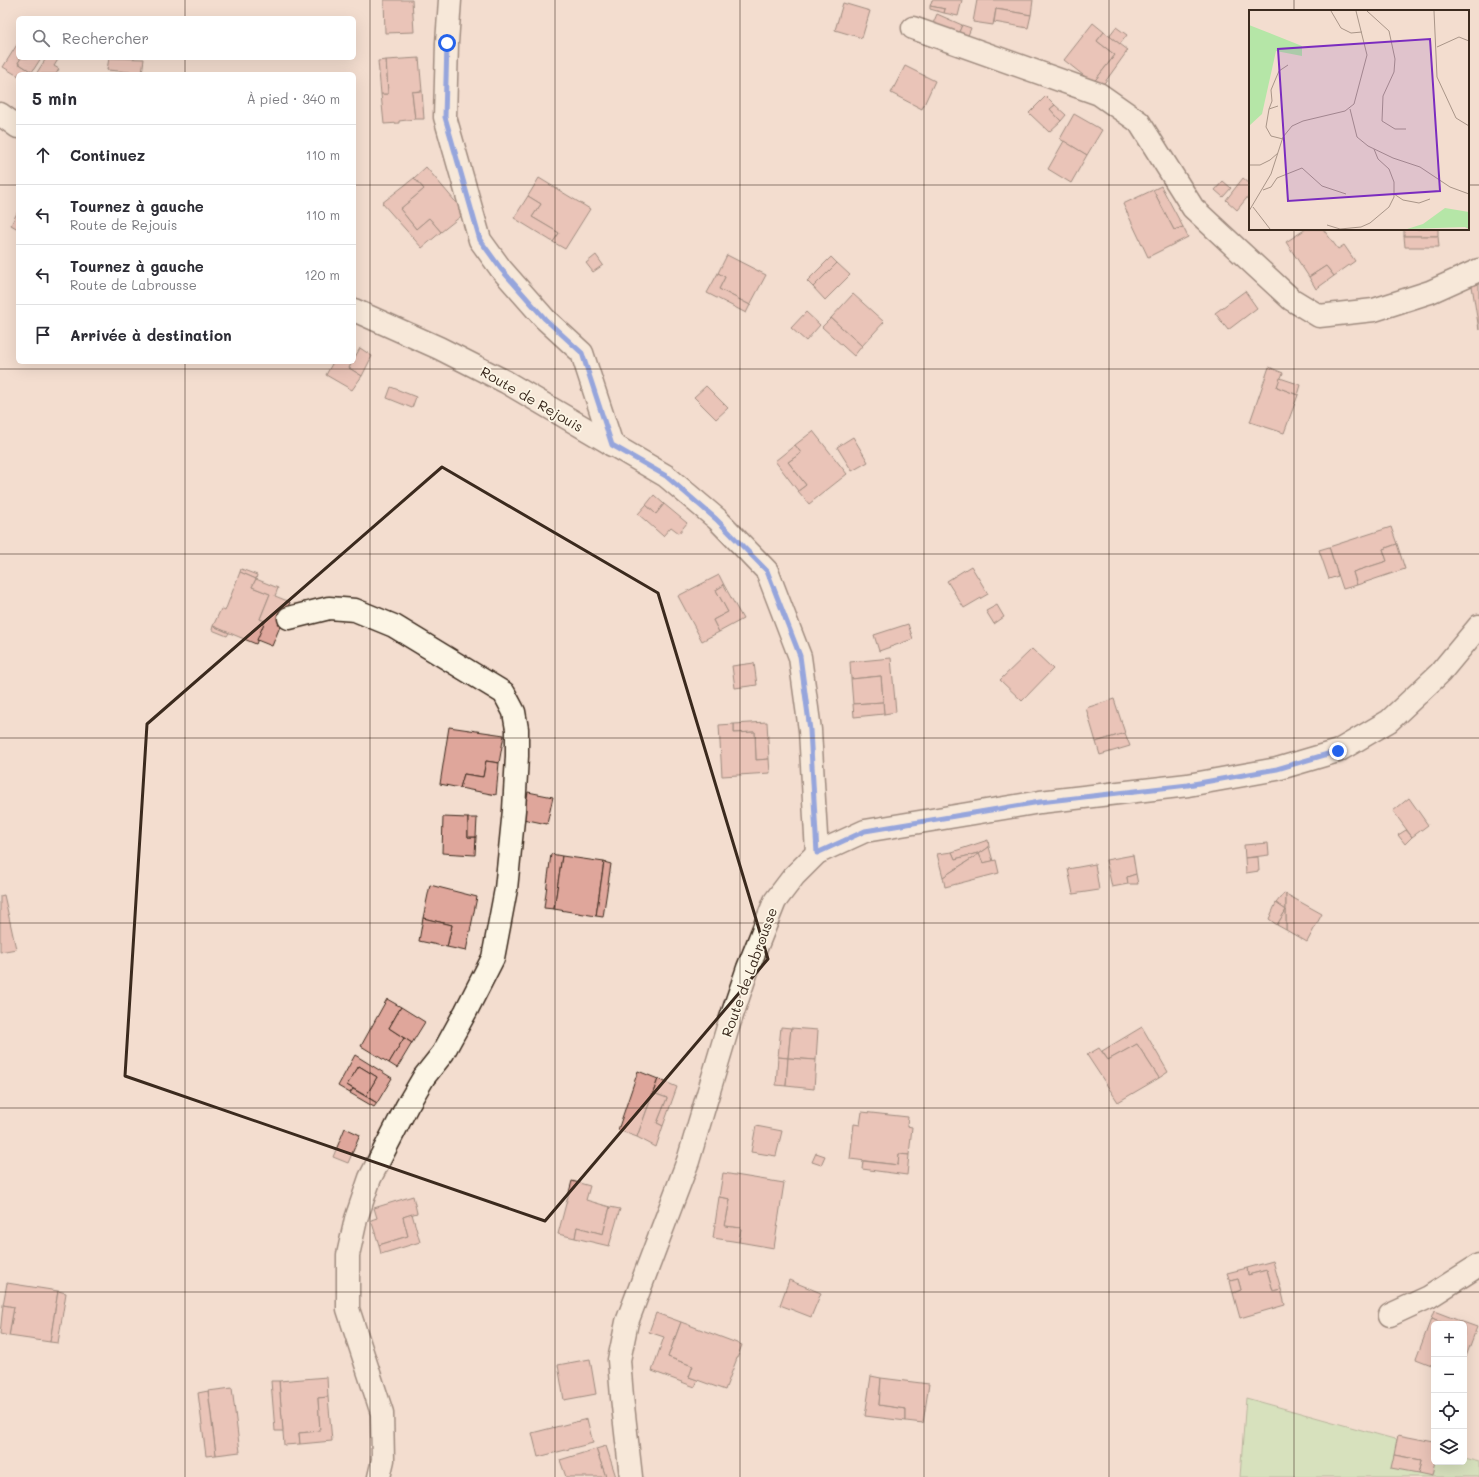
<!DOCTYPE html>
<html lang="fr">
<head>
<meta charset="utf-8">
<style>
	:root { --surface:#fff; --page:#f7f7f7; --text:#2b2b33; --muted:#7c7c81; --line:#e1e1e2 }
	body { margin:0; font-family:Mali,sans-serif; background:var(--page); color:var(--text) }
	.controls { position:absolute; right:12px; bottom:12px; display:grid; overflow:hidden; border-radius:6px; box-shadow:0 4px 16px #0002 }
	.controls button { width:36px; height:36px; display:grid; place-items:center; padding:0; border:0; border-bottom:1px solid var(--line); background:var(--surface); color:var(--text); font:20px sans-serif }
	.stop { position:absolute; width:12px; height:12px; margin:-9px; border:3px solid #2563eb; border-radius:50%; background:#fff }
	.stop.end { background:#2563eb; border-color:#fff; box-shadow:0 1px 4px #0008 }
	.list { margin:0; padding:0; list-style:none }
	h2 { display:flex; justify-content:space-between; align-items:center; height:52px; margin:0; padding:0 16px; font-size:17px }
	h2 small { font-size:13px; font-weight:400; color:var(--muted) }
	.list li { display:grid; grid-template-columns:26px 1fr auto; gap:12px; align-items:center; box-sizing:border-box; height:60px; padding:0 16px; border-top:1px solid var(--line) }
	.list b { display:block; font-size:15px; white-space:nowrap }
	.list p { margin:0; font-size:13px; white-space:nowrap; color:var(--muted) }
	.list em { font-size:13px; font-style:normal; color:var(--muted) }
	.icon { flex:none; width:22px; height:22px; fill:none; stroke:currentColor; stroke-width:2; stroke-linecap:round; stroke-linejoin:round }
	.map { position:relative; flex:none; width:1479px; height:1477px; overflow:hidden }
	.search { position:absolute; background:var(--surface); box-shadow:0 4px 16px #0002; left:16px; top:16px; width:340px; height:44px; display:flex; align-items:center; gap:10px; box-sizing:border-box; padding:0 14px; border-radius:6px; color:var(--muted); font-size:15px }
	.panel { position:absolute; background:var(--surface); box-shadow:0 4px 16px #0002; left:16px; top:72px; width:340px; height:292px; border-radius:6px }
	.map>svg:first-child { display:block }
</style>
</head>
<body>
<div class="map">
<svg width="1479" height="1477" viewBox="0 0 1479 1477">
	<rect width="100%" height="100%" fill="#f3ddcf"/>
	<filter id="ink" filterUnits="userSpaceOnUse"><feTurbulence type="fractalNoise" baseFrequency=".025" numOctaves="2"/><feDisplacementMap in="SourceGraphic" scale="8" xChannelSelector="R" yChannelSelector="G"/><feConvolveMatrix kernelMatrix="1 2 1 2 8 2 1 2 1" color-interpolation-filters="sRGB"/></filter>
	<g filter="url(#ink)">
		<!-- green -->
		<polygon fill="#b5e6a7" stroke="#788862" points="1246,1398 1434,1450 1434,1462 1464,1462 1464,1458 1479,1462 1479,1477 1240,1477"/>
		<!-- building -->
		<g fill="#dfa69b" stroke="#3b2a1e">
			<polygon points="384,0 412,0 414,32 385,33"/>
			<polygon points="932,0 962,0 958,16 944,13 945,9 930,6"/>
			<polygon points="977,0 1033,0 1031,15 996,9 993,25 973,22"/>
			<polygon points="843,3 870,11 862,38 835,30"/>
			<polygon points="930,6 945,9 944,13 930,9"/>
			<polygon points="996,9 1031,15 1028,28 994,22"/>
			<polygon points="937,14 962,25 956,39 931,28"/>
			<polygon points="1093,23 1104,32 1097,41 1115,55 1093,83 1064,60"/>
			<polygon points="962,25 971,28 965,43 956,39"/>
			<polygon points="1116,27 1127,35 1120,44 1109,36"/>
			<polygon points="1104,32 1128,50 1100,89 1093,83 1115,55 1097,41"/>
			<polygon points="18,43 18,58 21,58 18,63 32,72 31,74 18,74 18,76 3,67"/>
			<polygon points="21,58 41,58 32,72 18,63"/>
			<polygon points="42,58 59,58 54,66 59,69 56,74 36,74 45,60"/>
			<polygon points="109,58 144,59 142,73 107,70"/>
			<polygon points="419,58 422,91 412,92 415,119 399,121 399,123 384,124 381,94 388,94 386,60"/>
			<polygon points="386,60 388,94 381,94 378,61"/>
			<polygon points="905,66 935,81 922,109 891,93"/>
			<polygon points="422,91 424,119 415,119 412,92"/>
			<polygon points="1046,96 1055,105 1050,109 1061,121 1049,132 1029,113"/>
			<polygon points="1055,105 1066,115 1061,121 1050,109"/>
			<polygon points="1074,114 1102,130 1087,155 1060,139"/>
			<polygon points="1064,141 1087,155 1071,183 1048,169"/>
			<polygon points="426,167 465,213 441,232 429,218 416,229 400,209 424,189 414,178"/>
			<polygon points="414,178 424,189 400,209 416,229 429,218 441,232 422,248 382,203"/>
			<polygon points="539,178 590,209 565,249 553,242 559,233 532,217 541,204 528,196"/>
			<polygon points="1243,178 1250,184 1250,194 1237,210 1226,200"/>
			<polygon points="1223,181 1231,188 1223,197 1215,190"/>
			<polygon points="1161,186 1183,227 1174,230 1153,190"/>
			<polygon points="1153,190 1174,230 1183,227 1188,237 1148,257 1123,204"/>
			<polygon points="528,196 541,204 532,217 559,233 553,242 514,218"/>
			<polygon points="18,211 18,229 11,225"/>
			<polygon points="1306,229 1323,229 1338,249 1344,245 1355,261 1334,276 1326,266 1309,277 1286,242"/>
			<rect x="1404" y="229" width="34" height="7"/>
			<polygon points="1404,236 1438,236 1439,247 1405,247"/>
			<polygon points="596,255 603,265 593,272 586,263"/>
			<polygon points="727,255 766,275 750,305 719,289 725,277 718,273"/>
			<polygon points="831,257 837,263 813,287 807,281"/>
			<polygon points="837,263 850,275 825,300 813,287"/>
			<polygon points="1326,266 1334,276 1316,289 1309,277"/>
			<polygon points="718,273 725,277 719,289 750,305 746,313 707,293"/>
			<polygon points="1479,284 1479,330 1472,286"/>
			<polygon points="1245,291 1257,308 1228,330 1215,313"/>
			<polygon points="853,294 884,322 862,346 831,318"/>
			<polygon points="806,312 820,325 806,341 791,328"/>
			<polygon points="831,318 862,346 854,356 822,327"/>
			<polygon points="360,348 372,356 362,376 349,368 352,362 354,362 354,359"/>
			<polygon points="333,362 352,362 349,368 362,376 352,390 326,375"/>
			<polygon points="1269,367 1283,373 1277,387 1298,395 1284,433 1250,422"/>
			<polygon points="1280,378 1301,385 1298,395 1277,387"/>
			<polygon points="706,386 728,408 716,419 694,397"/>
			<polygon points="391,387 416,397 412,408 387,398"/>
			<polygon points="813,431 847,474 809,504 798,491 806,485 788,462 801,453 795,445"/>
			<polygon points="853,437 868,462 852,471 837,447"/>
			<polygon points="795,445 801,453 788,462 806,485 798,491 775,461"/>
			<polygon points="654,495 664,504 656,514 646,505"/>
			<polygon points="664,504 687,523 679,533 671,527 663,536 638,514 646,505 656,514"/>
			<polygon points="1391,527 1397,544 1383,549 1387,561 1353,572 1357,585 1343,589 1329,547"/>
			<polygon points="1397,544 1405,569 1357,585 1353,572 1387,561 1383,549"/>
			<polygon points="1329,547 1338,576 1329,579 1319,550"/>
			<polygon points="971,566 988,594 964,608 947,581"/>
			<polygon points="241,569 257,575 256,579 240,572"/>
			<polygon points="240,572 256,579 252,587 270,594 260,619 265,621 256,644 213,626 221,609 225,611"/>
			<polygon points="719,575 724,585 716,590 728,612 713,620 719,632 702,641 678,596"/>
			<polygon points="256,579 278,588 275,596 290,602 272,646 257,640 265,621 260,619 270,594 252,587"/>
			<polygon points="724,585 743,619 719,632 713,620 728,612 716,590"/>
			<polygon points="997,605 1004,617 994,624 986,611"/>
			<polygon points="908,624 913,639 879,651 874,635"/>
			<polygon points="213,626 229,633 227,636 212,630"/>
			<polygon points="1032,649 1053,669 1022,701 1000,680"/>
			<polygon points="891,658 896,712 884,714 881,676 851,679 850,662"/>
			<polygon points="754,663 757,685 735,688 732,666"/>
			<polygon points="881,676 883,702 853,704 851,679"/>
			<polygon points="1114,699 1125,733 1096,742 1086,708"/>
			<polygon points="883,702 884,714 854,717 853,704"/>
			<polygon points="767,722 769,759 756,760 755,732 734,733 734,724"/>
			<polygon points="734,724 734,733 755,732 756,760 769,759 770,773 722,776 719,725"/>
			<polygon points="449,727 504,735 499,763 486,761 483,777 464,774 460,788 440,784"/>
			<polygon points="1125,733 1130,746 1100,755 1096,742"/>
			<polygon points="486,761 499,763 496,795 460,788 464,774 483,777"/>
			<polygon points="528,792 553,797 547,824 523,819"/>
			<polygon points="1409,798 1428,825 1412,837 1393,811"/>
			<polygon points="443,817 468,818 468,837 476,837 475,855 442,853"/>
			<polygon points="468,818 477,818 476,837 468,837"/>
			<polygon points="1406,830 1412,837 1405,844 1398,835"/>
			<polygon points="988,840 989,847 979,854 978,853 955,859 952,852"/>
			<polygon points="1268,843 1269,855 1245,858 1244,845"/>
			<polygon points="989,847 993,861 983,863 979,854"/>
			<polygon points="952,852 955,859 978,853 979,854 943,877 937,854"/>
			<polygon points="551,854 562,856 554,909 544,908"/>
			<polygon points="979,854 983,863 996,860 999,873 945,887 943,877"/>
			<polygon points="1133,855 1136,874 1127,877 1128,884 1112,887 1106,860"/>
			<polygon points="562,856 604,862 596,916 554,909"/>
			<polygon points="1258,857 1259,871 1246,873 1245,858"/>
			<polygon points="604,862 611,864 603,917 596,916"/>
			<polygon points="1095,864 1099,890 1073,894 1068,869"/>
			<polygon points="1136,874 1138,884 1128,884 1127,877"/>
			<polygon points="430,885 477,897 466,951 447,947 452,925 423,918"/>
			<polygon points="1284,893 1286,894 1286,910 1276,903"/>
			<polygon points="1286,894 1322,914 1307,942 1286,930"/>
			<polygon points="4,895 16,949 0,952 0,896"/>
			<polygon points="1276,903 1286,910 1277,925 1269,919"/>
			<polygon points="1286,910 1286,930 1277,925"/>
			<polygon points="423,918 452,925 447,947 419,941"/>
			<polygon points="387,999 401,1007 389,1028 404,1038 389,1063 361,1046"/>
			<polygon points="401,1007 425,1022 412,1043 389,1028"/>
			<polygon points="781,1027 791,1028 788,1058 778,1057"/>
			<polygon points="1142,1027 1168,1072 1159,1078 1137,1044 1108,1060 1102,1051"/>
			<polygon points="791,1028 818,1030 816,1060 788,1058"/>
			<polygon points="404,1038 412,1043 397,1068 389,1063"/>
			<polygon points="1137,1044 1159,1078 1118,1102 1087,1055 1099,1048 1108,1060"/>
			<polygon points="355,1055 392,1078 377,1103 366,1096 377,1077 359,1066 347,1085 353,1089 350,1093 338,1086"/>
			<polygon points="778,1057 788,1058 786,1086 776,1085"/>
			<polygon points="788,1058 816,1060 814,1089 786,1086"/>
			<polygon points="359,1066 377,1077 366,1096 347,1085"/>
			<polygon points="638,1071 658,1079 637,1137 618,1130"/>
			<polygon points="658,1079 677,1087 663,1126 657,1123 667,1098 653,1093"/>
			<polygon points="353,1089 377,1103 374,1107 350,1093"/>
			<polygon points="653,1093 667,1098 657,1123 663,1126 656,1147 637,1137"/>
			<polygon points="862,1112 908,1117 907,1126 912,1127 909,1155 899,1154 898,1165 850,1159 854,1124 860,1125"/>
			<polygon points="756,1126 782,1131 776,1156 751,1152"/>
			<polygon points="345,1128 360,1135 348,1163 333,1157"/>
			<polygon points="816,1153 825,1156 821,1165 812,1162"/>
			<polygon points="899,1154 909,1155 907,1175 862,1169 863,1161 898,1165"/>
			<polygon points="723,1173 784,1183 774,1248 739,1242 741,1228 725,1226 730,1199 719,1197"/>
			<polygon points="572,1181 590,1186 586,1200 610,1207 603,1234 577,1227 575,1238 558,1234"/>
			<polygon points="413,1196 417,1213 403,1217 408,1236 379,1245 371,1220 377,1218 374,1208"/>
			<polygon points="719,1197 730,1199 725,1226 741,1228 739,1242 713,1238"/>
			<polygon points="610,1207 620,1209 609,1246 575,1238 577,1227 603,1234"/>
			<polygon points="412,1214 420,1242 381,1254 379,1245 408,1236 403,1217"/>
			<polygon points="1273,1261 1281,1289 1273,1291 1267,1270 1248,1275 1247,1268"/>
			<polygon points="1247,1268 1248,1275 1267,1270 1273,1291 1281,1289 1285,1305 1240,1318 1233,1293 1241,1290 1238,1279 1230,1281 1227,1273"/>
			<polygon points="1238,1279 1241,1290 1233,1293 1230,1281"/>
			<polygon points="789,1280 821,1293 811,1317 780,1305"/>
			<polygon points="7,1283 58,1291 50,1342 9,1336 14,1307 3,1305"/>
			<polygon points="58,1291 66,1293 58,1343 50,1342"/>
			<polygon points="3,1305 14,1307 9,1336 0,1334"/>
			<polygon points="1434,1311 1460,1321 1459,1324 1446,1324 1431,1319"/>
			<polygon points="656,1313 681,1322 668,1357 693,1366 689,1377 698,1380 695,1387 652,1371 664,1337 649,1332"/>
			<polygon points="1431,1319 1446,1324 1434,1324 1434,1366 1416,1359"/>
			<polygon points="1460,1321 1477,1327 1464,1362 1464,1324 1459,1324"/>
			<polygon points="681,1322 742,1345 725,1390 689,1377 693,1366 668,1357"/>
			<polygon points="590,1359 596,1394 564,1400 558,1365"/>
			<polygon points="871,1376 881,1378 879,1405 906,1409 906,1421 865,1416"/>
			<polygon points="327,1377 328,1397 318,1398 320,1431 299,1433 300,1444 284,1445 279,1381"/>
			<polygon points="881,1378 929,1384 923,1423 906,1421 906,1409 879,1405"/>
			<polygon points="271,1381 279,1381 283,1431 275,1431"/>
			<polygon points="232,1388 240,1452 216,1455 208,1391"/>
			<polygon points="208,1391 216,1455 206,1456 198,1393"/>
			<polygon points="328,1397 332,1441 300,1444 299,1433 320,1431 318,1398"/>
			<polygon points="587,1419 593,1443 538,1457 532,1433"/>
			<polygon points="1398,1435 1434,1442 1435,1462 1432,1476 1418,1473 1421,1460 1394,1455"/>
			<polygon points="606,1446 616,1477 606,1477 596,1449"/>
			<polygon points="596,1449 606,1477 566,1477 560,1460"/>
			<polygon points="1394,1455 1421,1460 1418,1473 1391,1468"/>
		</g>
		<g fill="none" stroke-linecap="round" stroke-linejoin="round">
			<defs>
				<g id="minor">
					<polyline points="450,0 447,43 445,117 480,240 501,269 545,319 582,353 612,445"/>
					<polyline points="913,28 1099,94 1139,122 1193,208 1291,299 1319,316 1374,310 1430,292 1479,270"/>
					<polyline points="0,114 18,127"/>
					<polyline points="354,310 439,348 506,382 666,476 717,519 767,571 800,657 810,730 817,853"/>
					<polyline points="289,618 329,608 355,610 394,626 504,693 514,712 517,729 517,756 514,810 506,889 493,958 466,1011 443,1053 424,1077 407,1106 370,1178 356,1219 348,1255 348,1309 382,1413 383,1460 379,1477"/>
					<polyline points="1390,1315 1429,1297 1479,1265"/>
					<polyline points="631,1477 622,1397 619,1360 627,1322 688,1161 728,1027 748,968 775,901 794,876 817,853 865,831 1040,802 1188,785 1277,769 1338,751 1389,721 1440,673 1479,626"/>
				</g>
			</defs>
			<!-- minor casing -->
			<use href="#minor" stroke="#3b2a1e" stroke-width="25"/>
			<!-- minor -->
			<use href="#minor" stroke="#fcf5e5" stroke-width="22"/>
		</g>
	</g>
	<g fill="none" stroke-linecap="round" stroke-linejoin="round" filter="url(#ink)">
		<!-- route -->
		<polyline stroke="#2563eb" stroke-width="5" points="447,43 445,117 480,240 501,269 545,319 582,353 612,445 666,476 716,519 767,571 800,656 810,730 817,853 865,831 1040,802 1188,785 1277,769 1338,751"/>
	</g>
	<!-- marked area -->
	<path d="M0 0H1479V1477H0ZM442 467 658 593 768 959 545 1221 125 1076 147 724Z" fill="#f3ddcf" fill-opacity=".55" fill-rule="evenodd"/>
	<path fill="none" stroke="#3b2a1e" stroke-width="3" stroke-linejoin="round" d="M442 467 658 593 768 959 545 1221 125 1076 147 724Z"/>
	<!-- grid -->
	<path fill="none" stroke="#3b2a1e" stroke-width="1" stroke-opacity="0.55" d="M185 0V18M370 0V1477M555 0V1477M740 0V1477M924 0V1477M1109 0V1477M1294 0V11M185 58V74M0 185H18M354 185H1250M1468 185H1479M1294 229V1477M185 362V1477M0 369H1479M0 554H1479M0 738H1479M0 923H1479M0 1108H1479M0 1292H1479"/>
	<g text-anchor="middle" dominant-baseline="central" stroke-width="3.5" stroke-linejoin="round" paint-order="stroke">
		<!-- street labels -->
		<g font-size="14" fill="#3b2a1e" stroke="#fcf5e5">
			<text transform="translate(532 399) rotate(30)">Route de Rejouis</text>
			<text transform="translate(749 972) rotate(-70)">Route de Labrousse</text>
		</g>
	</g>
	<!-- overview -->
	<g transform="translate(1249 10)">
		<rect width="220" height="220" fill="#f3ddcf"/>
		<path d="M0 15 53 36V46L27 41 13 104 0 116ZM196 198 220 202V219L216 217 158 219 174 214Z" fill="#b5e6a7"/>
		<path fill="none" stroke="#a99588" stroke-width="1" d="M82 1 92 18 102 23 113 22M118 1 140 21 146 49 145 62 134 86 133 111 146 119H157M185 1 188 67 207 108 220 116M188 37 210 27 220 31M29 96 20 99 17 117 22 126 34 129M20 99 23 91 22 80 27 68 30 61 39 55M101 99 108 127 119 136 144 148 171 157 201 177 220 184M0 155H11L21 150 29 143M14 180 22 177 28 168 53 158 73 176 97 184M145 184 154 190 170 193 181 189M4 197 21 219M0 201 22 164 34 127 43 116 54 111 96 101 105 94 118 45 107 1M78 215 91 219 112 217 121 213 140 197 145 187V172L140 159 129 149 125 139"/>
		<path fill="#7b2cbf" fill-opacity="0.15" stroke="#7b2cbf" stroke-width="2" d="M181 29 191 181 39 191 29 39Z"/>
		<rect width="220" height="220" fill="none" stroke="#3b2a1e" stroke-width="2"/>
	</g>
</svg>
<div class="controls">
<button>+</button>
<button>−</button>
<button><svg class="icon" aria-label="locate" viewBox="0 0 24 24"><circle cx="12" cy="12" r="6"/><path d="M12 2v4M12 18v4M2 12h4M18 12h4"/></svg></button>
<button><svg class="icon" aria-label="layers" viewBox="0 0 24 24"><path d="M12 4l9 5-9 5-9-5zM3 14l9 5 9-5"/></svg></button>
</div>
<div class="stop" style="left:447px;top:43px"></div>
<div class="stop end" style="left:1338px;top:751px"></div>
<div class="search"><svg class="icon" aria-label="search" viewBox="0 0 24 24"><circle cx="10" cy="10" r="6"/><path d="M15 15l6 6"/></svg>Rechercher</div>
<section class="panel">
<h2>5 min<small>À pied · 340 m</small></h2>
<ul class="list">
<li><svg class="icon" aria-label="ahead" viewBox="0 0 24 24"><path d="M12 20V5M6 11l6-6 6 6"/></svg><div><b>Continuez</b></div><em>110 m</em></li>
<li><svg class="icon" aria-label="left" viewBox="0 0 24 24"><path d="M17 20v-9H6M10 6l-5 5 5 5"/></svg><div><b>Tournez à gauche</b><p>Route de Rejouis</p></div><em>110 m</em></li>
<li><svg class="icon" aria-label="left" viewBox="0 0 24 24"><path d="M17 20v-9H6M10 6l-5 5 5 5"/></svg><div><b>Tournez à gauche</b><p>Route de Labrousse</p></div><em>120 m</em></li>
<li><svg class="icon" aria-label="arrive" viewBox="0 0 24 24"><path d="M6 21V4h12l-3 4 3 4H6"/></svg><div><b>Arrivée à destination</b></div></li>
</ul>
</section>
</div>
</body>
</html>
